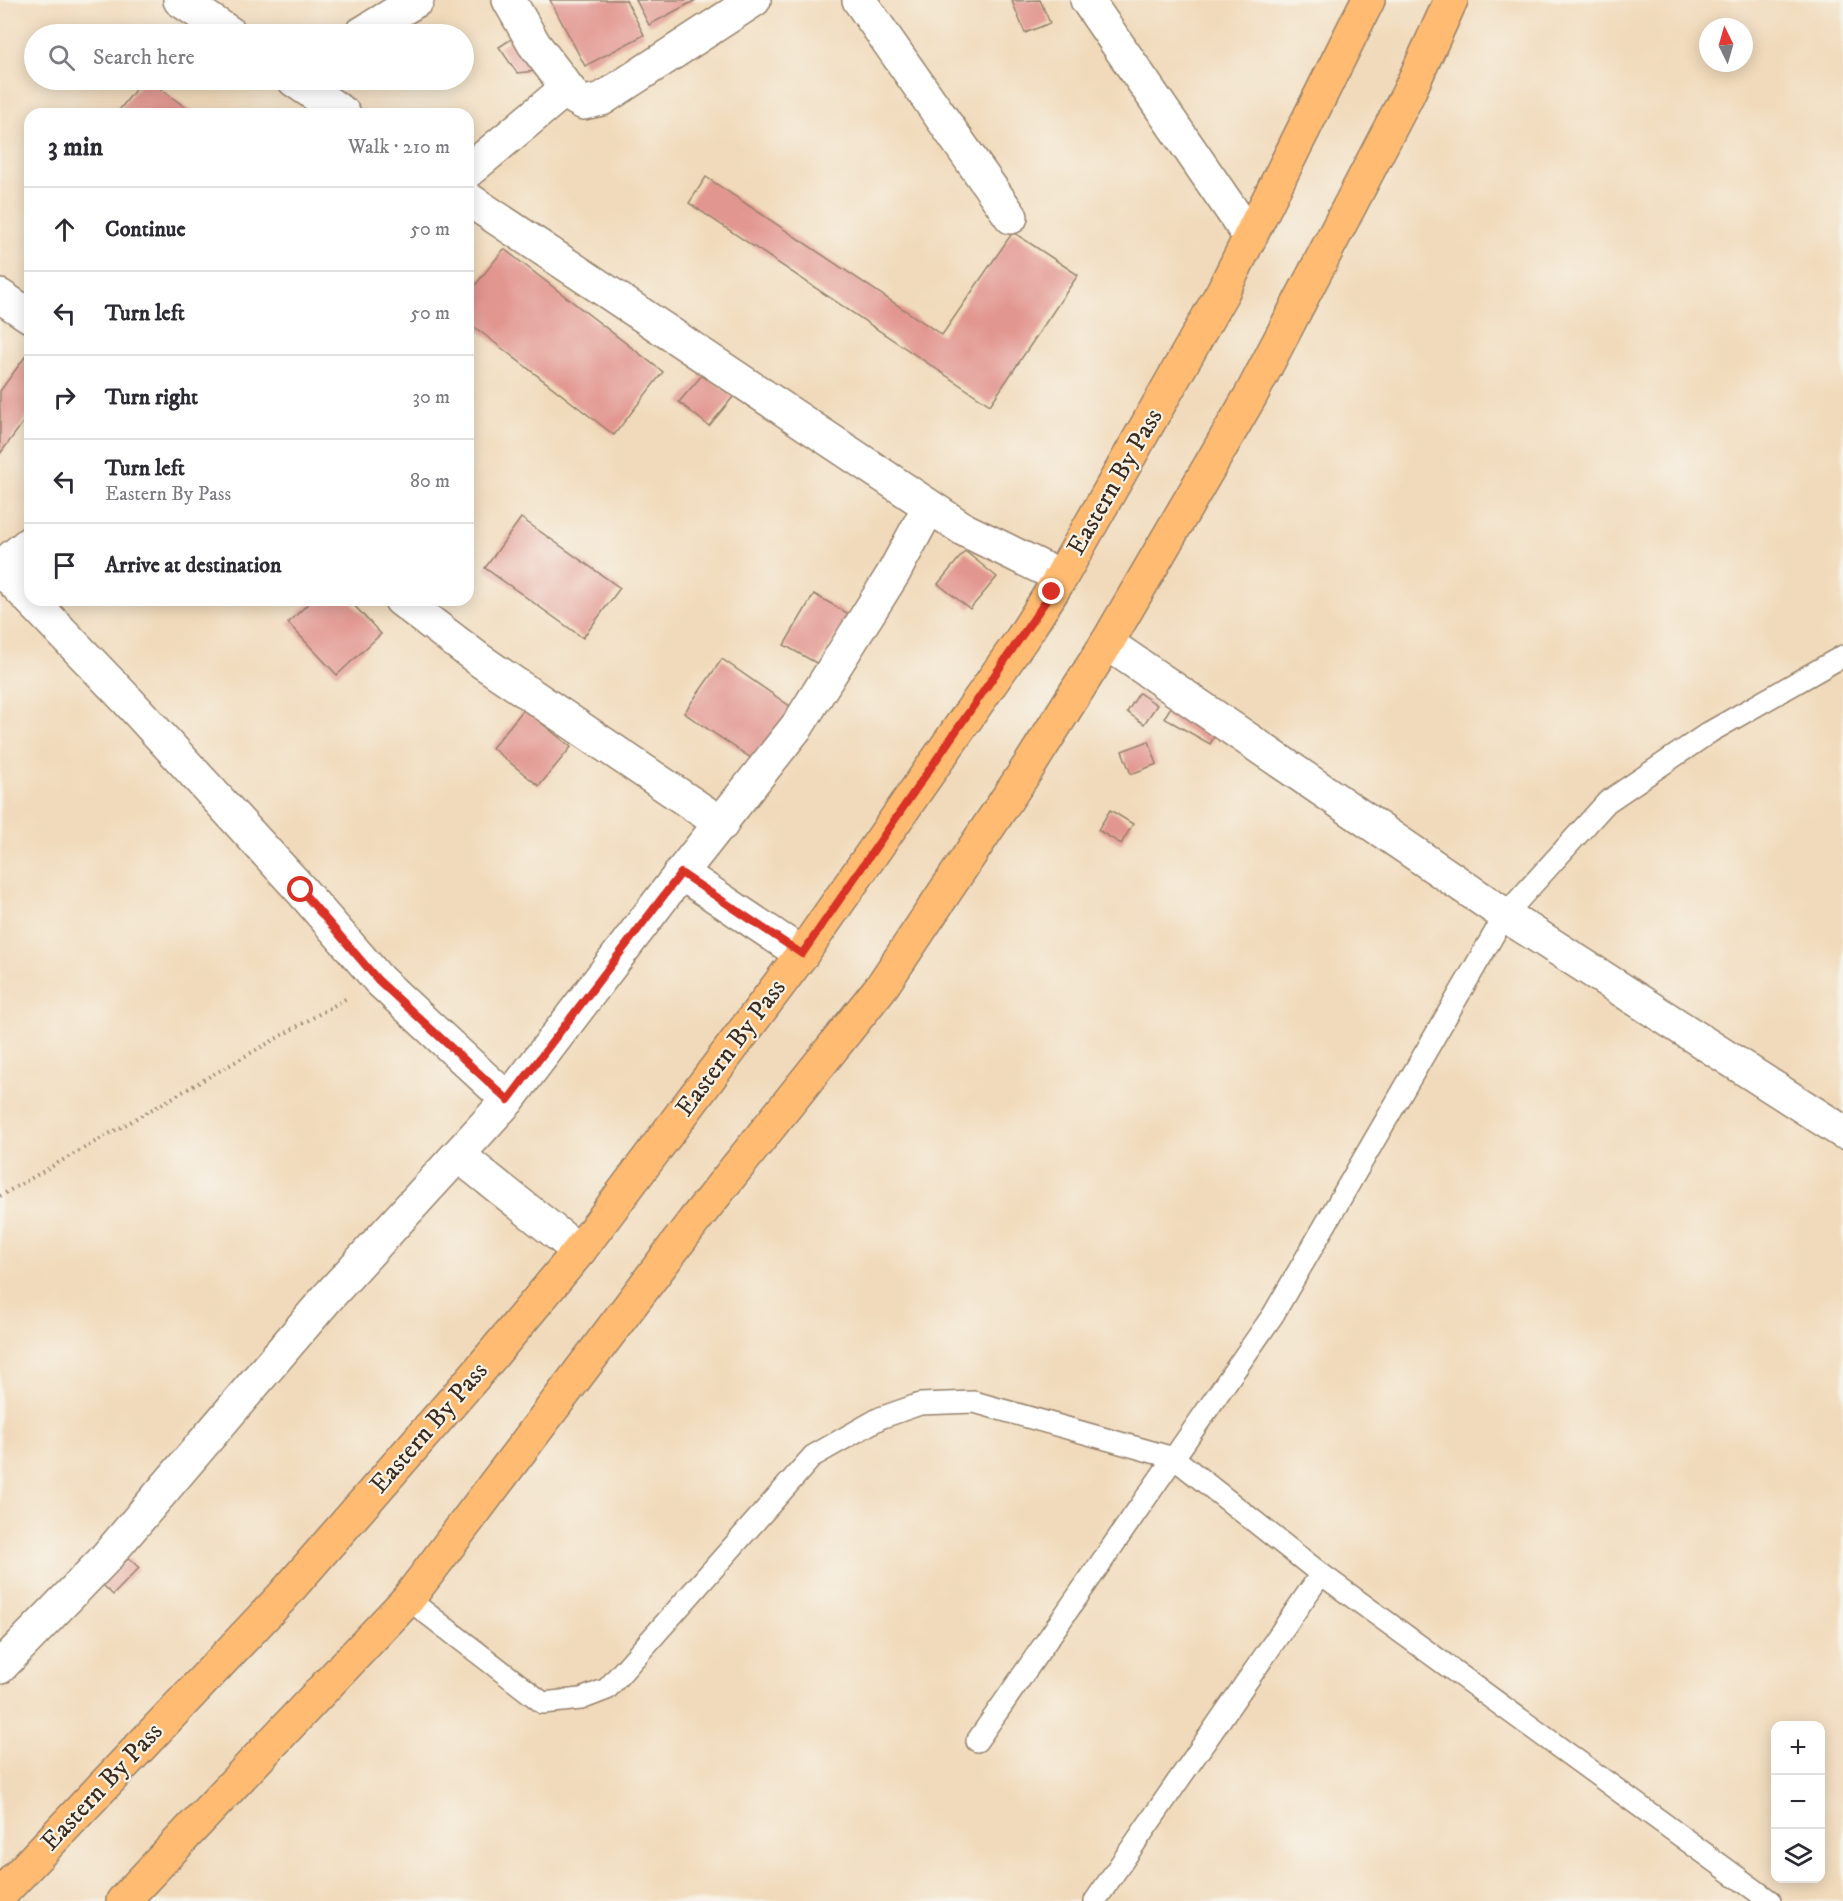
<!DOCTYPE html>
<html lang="en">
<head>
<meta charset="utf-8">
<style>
	:root { --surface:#fff; --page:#f7f7f7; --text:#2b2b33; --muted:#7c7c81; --line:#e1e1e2 }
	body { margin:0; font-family:"IM FELL DW Pica",serif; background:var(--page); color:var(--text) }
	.controls { position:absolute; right:18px; bottom:18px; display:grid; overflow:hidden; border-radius:12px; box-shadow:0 3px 15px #0003 }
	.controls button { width:54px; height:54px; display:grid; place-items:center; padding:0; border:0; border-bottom:2px solid var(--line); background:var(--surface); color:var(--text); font:30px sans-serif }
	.compass { position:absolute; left:1699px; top:18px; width:54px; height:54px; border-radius:50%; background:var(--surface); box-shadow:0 3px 15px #0003; rotate:355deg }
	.stop { position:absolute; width:18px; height:18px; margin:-14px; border:4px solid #d93025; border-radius:50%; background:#fff }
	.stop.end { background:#d93025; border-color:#fff; box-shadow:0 2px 6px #0008 }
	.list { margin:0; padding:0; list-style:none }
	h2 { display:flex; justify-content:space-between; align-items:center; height:78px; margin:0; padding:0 24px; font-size:26px }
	h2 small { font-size:20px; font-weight:400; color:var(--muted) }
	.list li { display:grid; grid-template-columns:39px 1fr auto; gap:18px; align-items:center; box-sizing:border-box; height:84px; padding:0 24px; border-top:2px solid var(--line) }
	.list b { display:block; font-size:22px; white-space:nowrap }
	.list p { margin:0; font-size:20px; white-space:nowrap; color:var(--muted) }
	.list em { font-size:20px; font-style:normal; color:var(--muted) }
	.icon { flex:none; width:33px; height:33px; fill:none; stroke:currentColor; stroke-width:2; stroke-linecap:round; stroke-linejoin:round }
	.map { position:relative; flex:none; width:1843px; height:1901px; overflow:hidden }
	.search { position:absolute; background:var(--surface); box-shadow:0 3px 15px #0003; left:24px; top:24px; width:450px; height:66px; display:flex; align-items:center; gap:15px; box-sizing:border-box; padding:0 21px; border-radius:33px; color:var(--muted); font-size:22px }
	.panel { position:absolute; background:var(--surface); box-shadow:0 3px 15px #0003; left:24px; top:108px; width:450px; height:498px; border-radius:18px }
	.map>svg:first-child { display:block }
</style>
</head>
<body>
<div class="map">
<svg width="1843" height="1901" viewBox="0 0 1843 1901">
	<rect width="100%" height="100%" fill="#f7f3e8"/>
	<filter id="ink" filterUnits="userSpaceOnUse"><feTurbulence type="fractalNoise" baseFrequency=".0167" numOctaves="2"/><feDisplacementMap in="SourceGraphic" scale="12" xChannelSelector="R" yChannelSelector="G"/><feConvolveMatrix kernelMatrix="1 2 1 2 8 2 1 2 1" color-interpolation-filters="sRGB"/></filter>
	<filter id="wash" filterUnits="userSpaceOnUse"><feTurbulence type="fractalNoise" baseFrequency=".008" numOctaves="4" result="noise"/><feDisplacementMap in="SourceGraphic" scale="24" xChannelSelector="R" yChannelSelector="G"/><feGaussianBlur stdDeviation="1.35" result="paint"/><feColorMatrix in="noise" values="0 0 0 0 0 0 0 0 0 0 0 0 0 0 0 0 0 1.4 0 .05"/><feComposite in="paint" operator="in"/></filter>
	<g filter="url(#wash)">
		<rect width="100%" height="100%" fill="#f1dabb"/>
		<g id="blocks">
			<!-- building -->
			<g fill="#e29690">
				<polygon points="550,0 626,0 644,35 585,66"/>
				<polygon points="636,0 696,0 649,25"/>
				<polygon points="1040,0 1050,23 1025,33 1012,1"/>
				<polygon points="513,38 537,71 517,73 499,47"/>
				<polygon points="143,80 149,80 194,114 116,114"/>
				<polygon points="706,177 942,335 1013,232 1078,275 990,405 689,203"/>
				<polygon points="504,249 663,372 614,435 468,322 468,294"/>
				<polygon points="30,350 30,413 0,454 0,391"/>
				<polygon points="704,373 733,397 709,426 679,402"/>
				<polygon points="521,518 620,588 583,638 485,568"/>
				<polygon points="965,551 997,577 970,609 938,584"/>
				<polygon points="814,594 849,614 818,664 784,645"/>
				<polygon points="312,600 349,600 381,634 337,675 288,623"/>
				<polygon points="722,659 794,709 757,762 684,713"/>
				<polygon points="1139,693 1157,705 1144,724 1127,712"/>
				<polygon points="1174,702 1219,728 1210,744 1164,718"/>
				<polygon points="524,709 571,747 539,786 492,748"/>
				<polygon points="1149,741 1157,764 1131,774 1122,751"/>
				<polygon points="1110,810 1133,824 1121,844 1098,830"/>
				<polygon points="129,1558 139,1568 113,1595 102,1584"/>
			</g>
		</g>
	</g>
	<g filter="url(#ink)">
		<use href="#blocks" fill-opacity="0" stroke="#96826c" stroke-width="1.5"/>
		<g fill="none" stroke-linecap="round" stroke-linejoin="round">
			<defs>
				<g id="service">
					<polyline points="408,1599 543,1703 581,1699 607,1689 813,1456 880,1418 920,1404 974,1402 1174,1458 1321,1574 1770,1901"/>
					<polyline points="977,1741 1273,1315 1505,915 1607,802 1710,732 1843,656"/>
					<polyline points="1095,1901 1321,1574"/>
				</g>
				<g id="minor">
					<polyline points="509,0 534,44 575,98 584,103 602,99 754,0"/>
					<polyline points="859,0 1011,217"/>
					<polyline points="1087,0 1250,237"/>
					<polyline points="361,34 417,0"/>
					<polyline points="468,171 567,88"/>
					<polyline points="0,296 30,316"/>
					<polyline points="0,567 30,543"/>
					<polyline points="0,568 30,599"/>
					<polyline points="31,600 128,701 301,890 379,980 508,1100"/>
					<polyline points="401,600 481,661 722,824"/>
					<polyline points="681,873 802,954"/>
					<polyline points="458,1155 579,1251"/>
					<polyline points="0,1667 102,1562 327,1298 508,1100 681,873 798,725 893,574 929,507"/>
				</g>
				<g id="tertiary">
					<polyline points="180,0 231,34"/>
					<polyline points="294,80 344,114"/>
					<polyline points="468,199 965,530 1061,577"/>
					<polyline points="1107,643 1505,915 1843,1132"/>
				</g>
				<g id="primary">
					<polyline points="0,1895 282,1597 479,1371 579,1251 802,954 1023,637 1061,577 1223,291 1368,0"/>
					<polyline points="123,1901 408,1599 694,1221 882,986 1031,763 1107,643 1251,395 1408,94 1451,0"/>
				</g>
			</defs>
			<!-- service casing -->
			<use href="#service" stroke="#96826c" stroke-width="24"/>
			<!-- minor casing -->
			<use href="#minor" stroke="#96826c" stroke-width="36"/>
			<!-- tertiary casing -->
			<use href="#tertiary" stroke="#96826c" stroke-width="36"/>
			<!-- primary casing -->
			<use href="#primary" stroke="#96826c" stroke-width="36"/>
			<!-- path -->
			<polyline stroke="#96826c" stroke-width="4" stroke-dasharray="1.5 4.5" stroke-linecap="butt" points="0,1196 349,997"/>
			<!-- service -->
			<use href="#service" stroke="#fff" stroke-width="21"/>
			<!-- minor -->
			<use href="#minor" stroke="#fff" stroke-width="33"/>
			<!-- tertiary -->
			<use href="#tertiary" stroke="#fff" stroke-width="33"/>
			<!-- primary -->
			<use href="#primary" stroke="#ffbb71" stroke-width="33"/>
		</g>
	</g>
	<g fill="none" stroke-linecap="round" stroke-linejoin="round" filter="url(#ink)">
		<!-- route -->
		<polyline stroke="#d93025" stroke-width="8" points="301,890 378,980 508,1100 681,873 802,954 1052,592"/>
	</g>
	<g text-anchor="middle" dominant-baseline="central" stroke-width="4.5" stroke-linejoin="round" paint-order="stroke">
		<!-- street labels -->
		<g font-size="26" fill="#3b2a1e" stroke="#f7f3e8">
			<text transform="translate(1115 482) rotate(-60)">Eastern By Pass</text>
			<text transform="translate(731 1048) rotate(-53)">Eastern By Pass</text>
			<text transform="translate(429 1428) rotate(-49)">Eastern By Pass</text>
			<text transform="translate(102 1787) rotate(-47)">Eastern By Pass</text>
		</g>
	</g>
</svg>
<div class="controls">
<button>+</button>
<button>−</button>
<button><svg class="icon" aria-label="layers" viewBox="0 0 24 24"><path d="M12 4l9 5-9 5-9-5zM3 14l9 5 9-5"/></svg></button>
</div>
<svg class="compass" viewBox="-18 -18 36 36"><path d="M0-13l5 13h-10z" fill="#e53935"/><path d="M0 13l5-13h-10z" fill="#7c7c81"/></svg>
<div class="stop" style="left:301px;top:890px"></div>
<div class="stop end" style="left:1052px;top:592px"></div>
<div class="search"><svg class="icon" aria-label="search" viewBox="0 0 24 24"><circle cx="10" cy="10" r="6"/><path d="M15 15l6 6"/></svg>Search here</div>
<section class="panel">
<h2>3 min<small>Walk · 210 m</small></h2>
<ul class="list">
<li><svg class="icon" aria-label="ahead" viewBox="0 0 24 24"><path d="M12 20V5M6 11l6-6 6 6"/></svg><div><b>Continue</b></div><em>50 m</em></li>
<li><svg class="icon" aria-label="left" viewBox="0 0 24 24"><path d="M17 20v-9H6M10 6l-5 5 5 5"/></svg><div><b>Turn left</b></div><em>50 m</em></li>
<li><svg class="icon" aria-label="right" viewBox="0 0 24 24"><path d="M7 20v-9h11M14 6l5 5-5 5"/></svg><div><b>Turn right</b></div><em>30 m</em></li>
<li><svg class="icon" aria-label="left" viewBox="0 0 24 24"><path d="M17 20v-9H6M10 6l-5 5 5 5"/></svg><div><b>Turn left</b><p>Eastern By Pass</p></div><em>80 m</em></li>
<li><svg class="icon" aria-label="arrive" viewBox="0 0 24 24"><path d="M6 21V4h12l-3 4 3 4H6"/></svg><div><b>Arrive at destination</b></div></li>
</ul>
</section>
</div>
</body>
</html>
